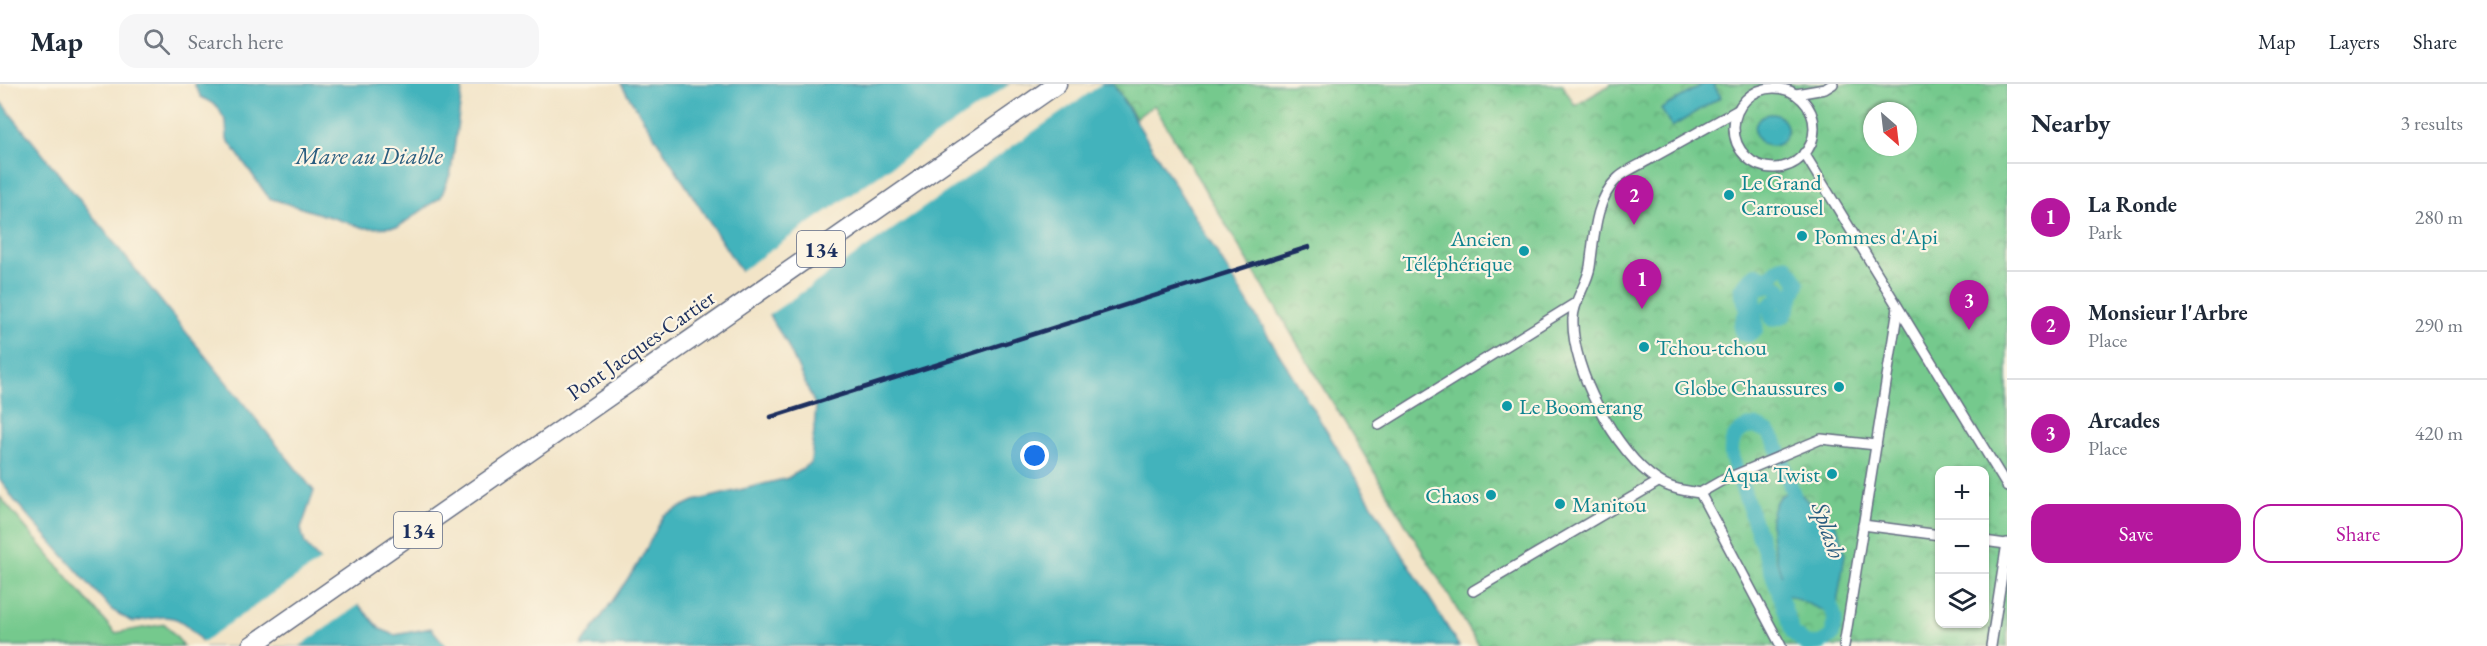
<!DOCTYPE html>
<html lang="en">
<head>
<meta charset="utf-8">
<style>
	:root { --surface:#fff; --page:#f6f6f7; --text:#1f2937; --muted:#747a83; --line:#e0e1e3; --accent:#b5179e }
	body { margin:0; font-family:"EB Garamond",serif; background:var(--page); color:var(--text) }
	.controls { position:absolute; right:18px; bottom:18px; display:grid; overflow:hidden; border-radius:12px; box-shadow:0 2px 4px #0004 }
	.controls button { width:54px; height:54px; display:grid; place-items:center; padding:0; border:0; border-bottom:2px solid var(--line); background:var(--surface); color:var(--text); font:30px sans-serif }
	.compass { position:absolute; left:1863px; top:18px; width:54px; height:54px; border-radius:50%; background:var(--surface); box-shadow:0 2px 4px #0004; rotate:152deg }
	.you { position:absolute; left:1035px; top:372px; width:21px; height:21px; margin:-15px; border:4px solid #fff; border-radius:50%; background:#1a73e8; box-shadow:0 0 0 9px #1a73e833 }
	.badge { display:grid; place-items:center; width:39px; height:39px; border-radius:50%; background:var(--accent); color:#fff; font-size:20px; font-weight:700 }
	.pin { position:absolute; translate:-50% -50px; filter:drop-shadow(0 2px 3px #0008) }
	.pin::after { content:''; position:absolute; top:32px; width:21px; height:18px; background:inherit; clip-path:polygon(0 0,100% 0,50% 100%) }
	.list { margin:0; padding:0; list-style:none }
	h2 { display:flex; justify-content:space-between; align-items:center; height:78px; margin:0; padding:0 24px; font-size:26px }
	h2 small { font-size:20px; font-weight:400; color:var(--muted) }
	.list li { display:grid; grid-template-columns:39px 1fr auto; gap:18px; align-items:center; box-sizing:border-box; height:108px; padding:0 24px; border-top:2px solid var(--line) }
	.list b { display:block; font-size:22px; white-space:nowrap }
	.list p { margin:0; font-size:20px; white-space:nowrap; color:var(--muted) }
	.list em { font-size:20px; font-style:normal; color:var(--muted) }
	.actions { display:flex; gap:12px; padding:18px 24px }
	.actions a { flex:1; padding:14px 0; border:2px solid var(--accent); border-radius:18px; text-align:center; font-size:21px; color:var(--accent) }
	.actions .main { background:var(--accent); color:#fff }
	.icon { flex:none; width:33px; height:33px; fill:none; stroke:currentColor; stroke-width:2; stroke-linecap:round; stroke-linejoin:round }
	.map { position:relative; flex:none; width:2007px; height:562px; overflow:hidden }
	header { display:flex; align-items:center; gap:36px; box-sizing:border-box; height:84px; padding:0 30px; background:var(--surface); border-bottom:2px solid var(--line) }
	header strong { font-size:28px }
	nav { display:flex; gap:33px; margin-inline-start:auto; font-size:21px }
	.search { width:420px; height:54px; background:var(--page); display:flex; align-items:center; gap:15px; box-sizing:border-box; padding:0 21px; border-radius:18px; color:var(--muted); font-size:22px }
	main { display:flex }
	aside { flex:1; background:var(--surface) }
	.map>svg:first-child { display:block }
</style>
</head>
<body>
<header>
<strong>Map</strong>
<div class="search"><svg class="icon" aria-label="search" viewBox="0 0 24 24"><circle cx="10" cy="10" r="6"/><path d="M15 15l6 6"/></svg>Search here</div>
<nav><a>Map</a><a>Layers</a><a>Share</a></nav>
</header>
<main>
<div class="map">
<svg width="2007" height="562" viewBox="0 0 2007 562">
	<defs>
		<pattern id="park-crowns" width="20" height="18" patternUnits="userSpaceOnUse" patternTransform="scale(1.5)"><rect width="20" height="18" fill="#75c98d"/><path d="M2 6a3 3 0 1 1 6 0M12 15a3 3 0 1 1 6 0" fill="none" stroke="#5fa476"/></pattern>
	</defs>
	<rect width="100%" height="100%" fill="#fcf5e5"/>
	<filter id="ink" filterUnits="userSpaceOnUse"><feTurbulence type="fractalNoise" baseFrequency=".0167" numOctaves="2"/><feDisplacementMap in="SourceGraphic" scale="12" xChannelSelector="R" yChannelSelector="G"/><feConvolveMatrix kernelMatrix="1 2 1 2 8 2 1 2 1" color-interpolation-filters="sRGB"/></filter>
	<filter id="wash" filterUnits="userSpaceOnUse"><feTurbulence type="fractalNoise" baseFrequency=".008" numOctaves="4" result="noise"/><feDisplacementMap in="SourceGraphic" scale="24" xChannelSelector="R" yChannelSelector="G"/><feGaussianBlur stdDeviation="1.35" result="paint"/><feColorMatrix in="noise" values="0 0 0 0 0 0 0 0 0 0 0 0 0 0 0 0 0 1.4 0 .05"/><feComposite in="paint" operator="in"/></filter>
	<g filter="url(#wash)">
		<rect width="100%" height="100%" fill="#f2e4c7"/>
		<!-- green -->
		<polygon fill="#75c98d" stroke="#487c76" stroke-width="1.5" points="0,413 115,549 165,540 184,562 3,562 0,558"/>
		<!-- park -->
		<path fill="url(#park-crowns)" stroke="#487c76" stroke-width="1.5" fill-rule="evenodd" d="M1113 0H1562L1575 22 1611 0H2007V562H1479L1154 21 1136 34ZM1872 27H1908V63H1872ZM1940 386H1984V540H1940Z"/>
		<!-- water -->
		<g fill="#43b3bc" stroke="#2f718d" stroke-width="1.5">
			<polygon points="194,0 463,0 451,88 441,113 398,143 365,144 269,114 227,55 226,38 217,22 201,13"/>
			<polygon points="621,0 1113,0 1459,562 581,562 638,480 664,431 694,417 788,394 811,379 816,323 786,258"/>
			<polygon points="1703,0 1713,0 1721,13 1672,43 1661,25"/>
			<path d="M0 17 314 407 301 445 305 460 380 545 395 551 431 544 446 562H206C176 528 176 530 132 538L112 526 14 416 0 395Z"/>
			<circle cx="1771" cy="46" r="16"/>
			<path d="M1797 406 1815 425 1835 440 1840 450 1845 470 1836 526 1828 529 1786 510 1779 491 1781 490C1774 468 1764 438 1777 416 1780 409 1790 408 1797 406Z"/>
		</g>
		<!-- pier -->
		<g fill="#f2e4c7">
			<polygon points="1010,0 1102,0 766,233 738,189"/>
			<polygon points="323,475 360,520 300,562 202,562 200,560"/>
		</g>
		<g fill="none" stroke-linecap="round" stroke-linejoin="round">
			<!-- canal -->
			<g stroke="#43b3bc" stroke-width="15">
				<polygon points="1787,182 1798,199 1785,231 1772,235 1769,222 1781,213 1780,204 1774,201 1757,204 1754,210 1756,245 1748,251 1743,250 1741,241 1747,226 1741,205 1754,190 1768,194 1781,183"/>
				<path d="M1756 342 1768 348 1776 359 1835 534 1832 552 1821 559 1807 561 1793 549 1732 374C1729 355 1737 343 1756 342Z"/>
			</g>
		</g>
	</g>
	<g filter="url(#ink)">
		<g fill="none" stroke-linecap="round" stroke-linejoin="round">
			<defs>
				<g id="pedestrian">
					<circle cx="1774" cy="44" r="40"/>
					<polyline points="1796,10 1825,5 1833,0"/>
					<path d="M1738 26C1708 43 1679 59 1650 75 1640 81 1627 86 1618 94 1595 115 1594 154 1590 183 1587 201 1573 217 1573 235 1571 285 1616 369 1657 396 1670 405 1686 407 1700 409L1781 562"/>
					<polyline points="1804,69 2007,402"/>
					<polyline points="1379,341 1577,218"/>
					<polyline points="1700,409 1721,397 1821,355 1876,361"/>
					<polyline points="1863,441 1940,451"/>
					<polyline points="1984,457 2006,460"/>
					<polyline points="1473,507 1658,398"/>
					<polyline points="1844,562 1898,224"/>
					<polyline points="1991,562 2007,459"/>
				</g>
				<polyline id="primary" points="251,562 1057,0"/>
			</defs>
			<!-- pedestrian casing -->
			<use href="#pedestrian" stroke="#666e83" stroke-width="12"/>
			<!-- primary casing -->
			<use href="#primary" stroke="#666e83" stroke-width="21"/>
			<!-- pedestrian -->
			<use href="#pedestrian" stroke="#fff" stroke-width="9"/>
			<!-- primary -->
			<use href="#primary" stroke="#fff" stroke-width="18"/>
			<!-- rail -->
			<polyline stroke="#1b2f5e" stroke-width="4.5" points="771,333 1309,163"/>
		</g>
	</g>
	<!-- markers -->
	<g fill="#0f9aa8" stroke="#fcf5e5" stroke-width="2">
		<circle cx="1729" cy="111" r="6"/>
		<circle cx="1802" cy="152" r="6"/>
		<circle cx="1524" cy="167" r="6"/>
		<circle cx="1644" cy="263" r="6"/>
		<circle cx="1839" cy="303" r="6"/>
		<circle cx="1507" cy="322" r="6"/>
		<circle cx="1832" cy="390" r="6"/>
		<circle cx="1491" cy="411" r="6"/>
		<circle cx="1560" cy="420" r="6"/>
	</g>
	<g text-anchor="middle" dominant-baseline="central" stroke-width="4.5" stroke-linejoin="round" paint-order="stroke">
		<!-- shield labels -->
		<g fill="#fcf5e5" stroke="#5e6a86" stroke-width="1.5">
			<rect x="797" y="147" width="48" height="36" rx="4.5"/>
			<rect x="394" y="428" width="48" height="36" rx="4.5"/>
		</g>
		<g font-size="21" font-weight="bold" fill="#1b2f5e">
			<text x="821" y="165">134</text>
			<text x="418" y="446">134</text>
		</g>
		<!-- culture labels -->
		<g font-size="22" fill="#0d838f" stroke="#fcf5e5" text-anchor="start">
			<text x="1741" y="98">Le Grand<tspan x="1741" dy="25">Carrousel</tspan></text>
			<text x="1814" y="152">Pommes d'Api</text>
			<text x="1512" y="154" text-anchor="end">Ancien<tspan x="1512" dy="25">Téléphérique</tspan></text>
			<text x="1656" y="263">Tchou-tchou</text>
			<text x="1827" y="303" text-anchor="end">Globe Chaussures</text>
			<text x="1519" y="322">Le Boomerang</text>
			<text x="1820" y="390" text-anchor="end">Aqua Twist</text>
			<text x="1479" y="411" text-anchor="end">Chaos</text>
			<text x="1572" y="420">Manitou</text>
		</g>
		<!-- street labels -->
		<g font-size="22" fill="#1b2f5e" stroke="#fcf5e5">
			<text transform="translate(641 261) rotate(-35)">Pont Jacques-Cartier</text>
		</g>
		<!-- water labels -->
		<g font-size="24" font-style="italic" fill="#295d7f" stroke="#fcf5e5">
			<text x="369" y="71">Mare au Diable</text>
			<text transform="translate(1829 446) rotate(71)">Splash</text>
		</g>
	</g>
</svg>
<div class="controls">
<button>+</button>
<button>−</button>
<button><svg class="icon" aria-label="layers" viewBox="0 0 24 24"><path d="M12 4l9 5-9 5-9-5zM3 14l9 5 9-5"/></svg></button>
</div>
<svg class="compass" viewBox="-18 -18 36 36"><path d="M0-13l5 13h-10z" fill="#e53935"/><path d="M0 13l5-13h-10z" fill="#747a83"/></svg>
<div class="you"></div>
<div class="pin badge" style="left:1642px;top:225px">1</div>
<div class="pin badge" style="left:1634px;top:141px">2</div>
<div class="pin badge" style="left:1969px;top:246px">3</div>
</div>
<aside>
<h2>Nearby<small>3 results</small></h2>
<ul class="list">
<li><span class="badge">1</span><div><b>La Ronde</b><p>Park</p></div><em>280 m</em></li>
<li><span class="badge">2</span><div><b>Monsieur l'Arbre</b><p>Place</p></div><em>290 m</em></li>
<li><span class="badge">3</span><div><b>Arcades</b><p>Place</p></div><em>420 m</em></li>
</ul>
<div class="actions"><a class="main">Save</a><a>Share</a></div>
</aside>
</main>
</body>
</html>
